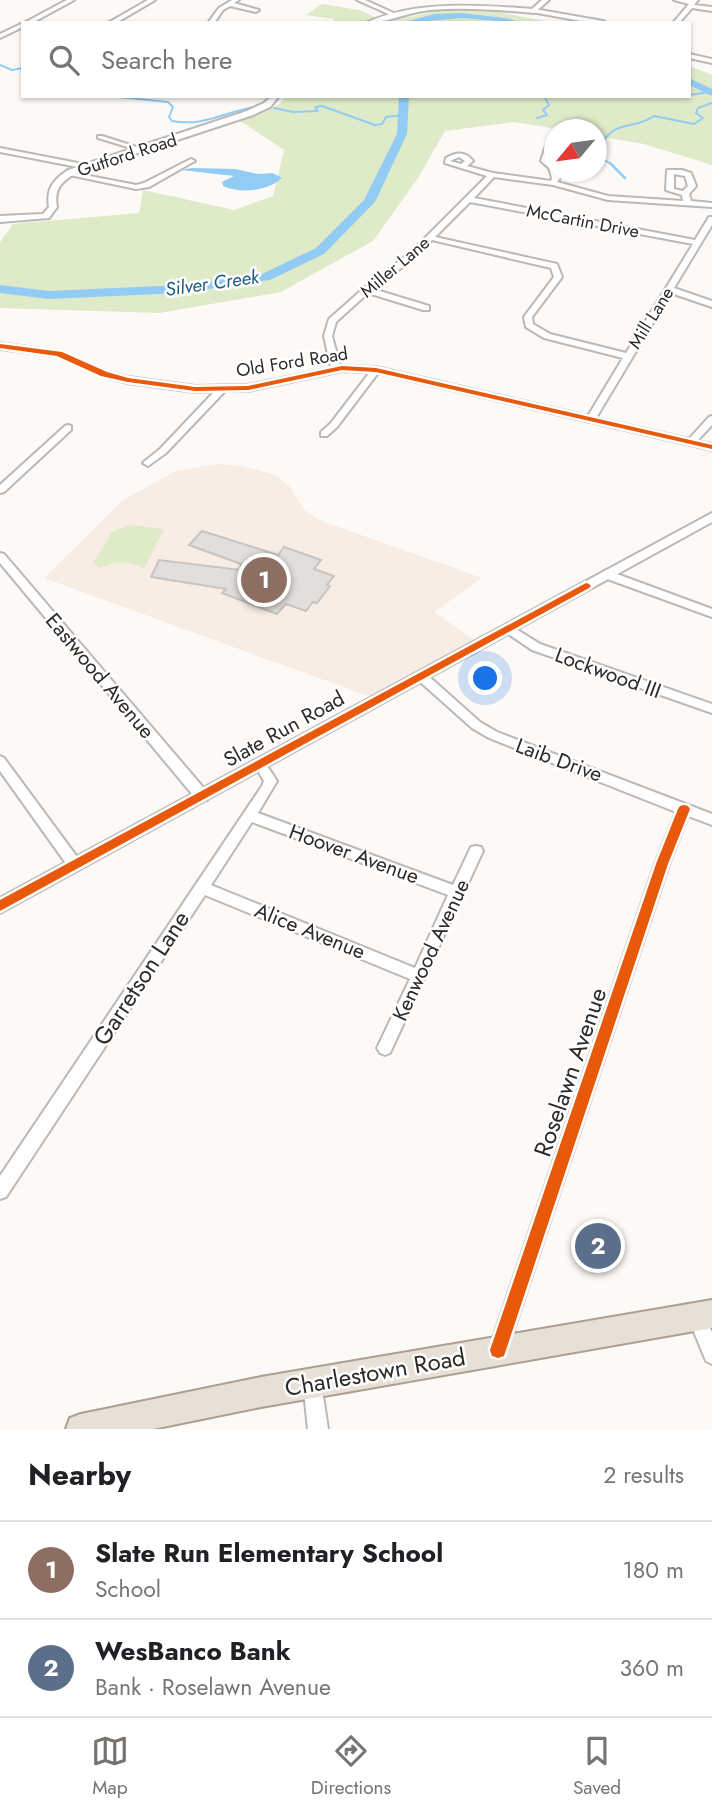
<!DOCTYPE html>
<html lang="en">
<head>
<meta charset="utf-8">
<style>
	:root { --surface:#fff; --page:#f2f2f2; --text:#202124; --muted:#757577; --line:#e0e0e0; --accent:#76726f }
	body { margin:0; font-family:Jost,sans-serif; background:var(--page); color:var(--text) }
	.compass { position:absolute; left:544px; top:119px; width:63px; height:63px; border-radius:50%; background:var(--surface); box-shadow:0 2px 5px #0004; rotate:241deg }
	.you { position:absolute; left:486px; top:679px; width:24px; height:24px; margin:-18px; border:5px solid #fff; border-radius:50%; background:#1a73e8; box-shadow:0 0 0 10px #1a73e833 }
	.badge { display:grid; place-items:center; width:46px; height:46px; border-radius:50%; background:var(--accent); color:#fff; font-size:23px; font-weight:700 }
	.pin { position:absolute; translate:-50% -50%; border:4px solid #fff; box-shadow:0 2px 7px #0006 }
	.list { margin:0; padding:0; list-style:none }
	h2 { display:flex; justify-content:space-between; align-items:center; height:91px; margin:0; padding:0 28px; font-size:30px }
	h2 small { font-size:23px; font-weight:400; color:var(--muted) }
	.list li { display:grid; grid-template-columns:46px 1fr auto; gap:21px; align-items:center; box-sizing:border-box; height:98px; padding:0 28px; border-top:2px solid var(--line) }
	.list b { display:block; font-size:26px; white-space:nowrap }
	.list p { margin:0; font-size:23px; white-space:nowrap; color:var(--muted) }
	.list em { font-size:23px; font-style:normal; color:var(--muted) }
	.icon { flex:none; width:38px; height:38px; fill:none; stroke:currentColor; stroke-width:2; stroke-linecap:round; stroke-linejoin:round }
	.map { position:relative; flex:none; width:712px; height:1429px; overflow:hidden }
	.search { position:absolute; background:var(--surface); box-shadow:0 2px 5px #0004; left:21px; right:21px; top:21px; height:77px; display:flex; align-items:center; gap:18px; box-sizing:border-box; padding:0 24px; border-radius:0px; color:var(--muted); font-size:26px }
	.sheet { height:287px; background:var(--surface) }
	nav { display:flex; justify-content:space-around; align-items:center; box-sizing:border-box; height:98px; border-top:2px solid var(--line); background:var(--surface); font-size:19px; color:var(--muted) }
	nav a { display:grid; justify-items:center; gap:4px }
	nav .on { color:var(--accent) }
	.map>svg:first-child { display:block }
</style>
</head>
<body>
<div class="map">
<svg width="712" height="1429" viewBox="0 0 712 1429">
	<rect width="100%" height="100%" fill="#fcf9f6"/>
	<!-- built -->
	<polygon fill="#f8ede4" points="216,464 243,466 275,475 289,486 305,510 319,520 482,578 434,612 476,641 371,697 44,578 123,500 176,471"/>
	<!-- green -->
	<g fill="#dfebc8">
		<polygon points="322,4 359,10 386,22 441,10 487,10 556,23 335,23 333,19 306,15"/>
		<polygon points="689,66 712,75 712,165 644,144 597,136 596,130 558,129 514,122 445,131 418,178 373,241 281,292 160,313 0,308 0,242 13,224 139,213 143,190 234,210 273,196 284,150 240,121 280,104 286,96 689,96"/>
		<path d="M133 525 164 529 157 543 153 544 156 545 144 569C130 560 115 561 100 568L93 563 113 531Z"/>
	</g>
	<!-- water -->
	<path fill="#92ccf5" d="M192 168 235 169 258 174 273 173 282 178C268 191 240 194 223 186L222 182 234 176 181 170Z"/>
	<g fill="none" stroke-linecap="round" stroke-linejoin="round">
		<!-- stream-far1 -->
		<g stroke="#92ccf5" stroke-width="2">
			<polyline points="0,65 12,70 23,68"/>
			<polyline points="689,95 710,92"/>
			<path d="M110 96 168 102 173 107 169 117 172 121C203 127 225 112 254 107"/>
			<polyline points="274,108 293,112 318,111 315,107 322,106 375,125 382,124 386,117 403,115"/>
			<polyline points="537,118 547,115 543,110 549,105 544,96"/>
			<path d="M613 165 601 158 606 153 599 148C615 117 633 131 654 116L694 124 703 118 696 113 698 108 712 103"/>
		</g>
		<!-- stream -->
		<polyline stroke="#92ccf5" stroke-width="2.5" points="610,163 625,178"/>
		<!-- river -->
		<g fill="#92ccf5" fill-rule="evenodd">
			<polygon points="462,13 505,18 523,23 462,18 402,23 434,14"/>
			<polygon points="689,78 712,89 712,96 689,85"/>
			<polygon points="399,96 409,96 407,134 375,202 324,254 270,280 182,293 49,299 0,293 0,285 49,291 182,285 262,274 316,248 364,200 397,134"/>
		</g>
	</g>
	<!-- building -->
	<polygon fill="#e2dedb" stroke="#c7c4c1" stroke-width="2" points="202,531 278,555 284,547 321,560 314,569 334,576 327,585 330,586 317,603 313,602 306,611 286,604 277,614 222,593 226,589 151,577 159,560 240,570 241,564 189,545"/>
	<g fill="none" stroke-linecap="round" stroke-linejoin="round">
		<defs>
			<g id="minor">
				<polygon points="67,0 74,0 32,23 24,23"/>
				<polygon points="148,0 155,0 116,23 108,23"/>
				<polygon points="232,0 239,0 234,3 259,10 256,12 230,6 223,10 214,23 208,23 219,8"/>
				<polygon points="357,0 365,0 398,15 393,16"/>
				<polygon points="674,0 698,0 694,5 712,7 712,11 692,8 679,23 673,23 689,4"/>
				<polygon points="534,9 603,21 606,23 592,23 532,12"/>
				<polygon points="23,23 23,27 0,38 0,34"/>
				<polygon points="689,54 712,59 712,63 689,58"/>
				<polygon points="98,136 102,136 146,150 141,151 98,138"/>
				<path d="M546 146 551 147 549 160 554 165V172H557L560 178 557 182 608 196 683 201 682 195 666 190 667 170H682L691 173 696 186 689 194 691 201 712 203V207L608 200 553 185 494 177 474 198 695 240 709 217H712V225L674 288 712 301V307L671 293 596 418 689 439 709 417 712 416V425L697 441 712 444V450L378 373 337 427 327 436H321V432L331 423 370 372 342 371 248 391H225L166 453 148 466 143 463 145 461 160 449 215 391 195 392 128 383 101 376 57 356 0 349V343L62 352 107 372 128 377 195 386 248 385 331 368 324 336 329 319 364 288 410 253 487 176 445 163 446 158C456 152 465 151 473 161L467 166 493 173 551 181 552 178 549 168 541 161ZM459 157 465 161 461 164 450 161ZM674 174 685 176 688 186 683 191 674 189ZM470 202 693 244 626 353 550 334 533 324 532 317 562 277 557 264 435 237ZM432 240 551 268 554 277 524 317 526 327 544 338 623 358 588 416 376 367 340 366 332 336 336 322 368 293 423 310H429V306L373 289 416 257Z"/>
				<polygon points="0,148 88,165 92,167 88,169 0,152"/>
				<polygon points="191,159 195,161 193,162 149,187 136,189 65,174 69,172 136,185 144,183"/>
				<polygon points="68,425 71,426 71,430 4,492 0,493 0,485 65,426"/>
				<polygon points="0,553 4,554 207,792 209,796 207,800 197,800 0,563"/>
				<polygon points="606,570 712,609 712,617 602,577 601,574"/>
				<polygon points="508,624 540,644 712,704 712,713 532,650 504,631 502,628"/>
				<polygon points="421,672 425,673 480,722 497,732 712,814 712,825 688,816 669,864 507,1350 504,1356 498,1359 492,1356 489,1350 655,864 676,812 489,738 472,728 417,679 415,676"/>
				<polygon points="0,756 4,758 80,861 82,865 80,869 75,871 70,869 0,771"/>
				<path d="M260 759 264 761 277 781 258 813 453 885 471 847 476 846 481 847 483 851 390 1053 385 1055 380 1053 377 1048 410 979 205 895 6 1197 0 1199V1176L262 786 264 781 254 764 256 761ZM252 822 448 895 415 968 211 885Z"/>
				<polygon points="697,1308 703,1311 712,1332 712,1364 706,1361 688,1317 691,1311"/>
				<polygon points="312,1374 319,1376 321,1383 328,1429 308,1429 303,1383 305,1376"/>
			</g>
			<g id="tertiary">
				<path d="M542 0H549L534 13C500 10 465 7 430 10 408 12 387 23 366 23 414 0 480 5 532 9Z"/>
				<path d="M272 96H279L270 107 253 115 74 174C60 183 54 190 57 207L49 218 0 222V216L43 214 49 207C46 189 53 180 68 170L247 111 264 103Z"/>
				<polygon points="712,513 712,522 0,913 0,898"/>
			</g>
			<polygon id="primary" points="712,1300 712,1328 261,1407 153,1429 66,1429 70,1418 81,1414 261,1377"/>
		</defs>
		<!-- minor casing -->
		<use href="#minor" stroke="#bbb8b5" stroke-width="4"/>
		<!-- tertiary casing -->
		<use href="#tertiary" stroke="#bbb8b5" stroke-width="4"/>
		<!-- primary casing -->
		<use href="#primary" stroke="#ab9f8f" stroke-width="4"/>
		<!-- minor -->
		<use href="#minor" fill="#fffefe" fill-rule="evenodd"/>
		<!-- tertiary -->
		<use href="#tertiary" fill="#fffefe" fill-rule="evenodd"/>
		<!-- primary -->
		<use href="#primary" fill="#e6e0d7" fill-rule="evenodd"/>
		<defs>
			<g id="cycleway">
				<polygon points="0,344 62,352 107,372 128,378 195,387 248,386 342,366 376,368 712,445 712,449 376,372 342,370 248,390 195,391 128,382 101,376 57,356 0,348"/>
				<polygon points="586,583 589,584 591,586 589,588 0,911 0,900"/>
				<polygon points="684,805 688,806 690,809 668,864 504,1356 498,1358 492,1356 490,1350 656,864 678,809 680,806"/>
			</g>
		</defs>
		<!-- cycleway casing -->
		<use href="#cycleway" stroke="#fff" stroke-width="5"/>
		<!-- cycleway -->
		<use href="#cycleway" fill="#e8590c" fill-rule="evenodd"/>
	</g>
	<g text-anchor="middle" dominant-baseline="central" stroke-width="5" stroke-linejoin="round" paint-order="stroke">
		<!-- far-street labels -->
		<g font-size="18" fill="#2e2a27" stroke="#fff">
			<text transform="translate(127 155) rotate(-18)">Gutford Road</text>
			<text transform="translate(583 221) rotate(11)">McCartin Drive</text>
			<text transform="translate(395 267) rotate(-40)">Miller Lane</text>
			<text transform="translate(651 318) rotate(-58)">Mill Lane</text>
			<text transform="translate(292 362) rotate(-9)">Old Ford Road</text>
		</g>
		<!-- far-water labels -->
		<g font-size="19" font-style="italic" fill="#1c5a82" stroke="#fff">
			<text transform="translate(212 283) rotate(-8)">Silver Creek</text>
		</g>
		<!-- street labels -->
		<g font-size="21" fill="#2e2a27" stroke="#fff">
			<text transform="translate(608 673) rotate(20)">Lockwood III</text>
			<text transform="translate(100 676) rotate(50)">Eastwood Avenue</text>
			<text transform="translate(284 729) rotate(-29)">Slate Run Road</text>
			<text transform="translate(559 760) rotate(20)">Laib Drive</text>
			<text transform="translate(354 854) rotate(20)">Hoover Avenue</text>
			<text transform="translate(310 931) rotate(22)">Alice Avenue</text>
			<text transform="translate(431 950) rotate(-65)">Kenwood Avenue</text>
		</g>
		<!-- near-street labels -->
		<g font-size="24" fill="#2e2a27" stroke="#fff">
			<text transform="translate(141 978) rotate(-57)">Garretson Lane</text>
			<text transform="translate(570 1072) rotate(-71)">Roselawn Avenue</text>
			<text transform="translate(375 1372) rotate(-10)">Charlestown Road</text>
		</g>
	</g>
</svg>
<svg class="compass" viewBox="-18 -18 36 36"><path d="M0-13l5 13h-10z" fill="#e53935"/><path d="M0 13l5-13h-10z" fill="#757577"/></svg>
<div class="you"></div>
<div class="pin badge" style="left:264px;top:580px;background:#8d6e63">1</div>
<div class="pin badge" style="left:598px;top:1246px;background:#5c6f8a">2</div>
<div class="search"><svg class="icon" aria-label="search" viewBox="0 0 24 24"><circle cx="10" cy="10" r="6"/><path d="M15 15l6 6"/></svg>Search here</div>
</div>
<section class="sheet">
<h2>Nearby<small>2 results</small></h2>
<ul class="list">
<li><span class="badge" style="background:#8d6e63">1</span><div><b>Slate Run Elementary School</b><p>School</p></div><em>180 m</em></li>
<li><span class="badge" style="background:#5c6f8a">2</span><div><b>WesBanco Bank</b><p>Bank · Roselawn Avenue</p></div><em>360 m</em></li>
</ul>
</section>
<nav>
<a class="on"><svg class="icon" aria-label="map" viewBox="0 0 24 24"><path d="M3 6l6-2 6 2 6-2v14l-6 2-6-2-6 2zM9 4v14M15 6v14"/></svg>Map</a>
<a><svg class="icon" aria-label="directions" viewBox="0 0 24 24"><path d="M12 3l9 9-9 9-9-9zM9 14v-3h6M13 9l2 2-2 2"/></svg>Directions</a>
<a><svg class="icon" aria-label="saved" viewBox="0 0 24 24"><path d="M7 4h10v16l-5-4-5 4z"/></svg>Saved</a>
</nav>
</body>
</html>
